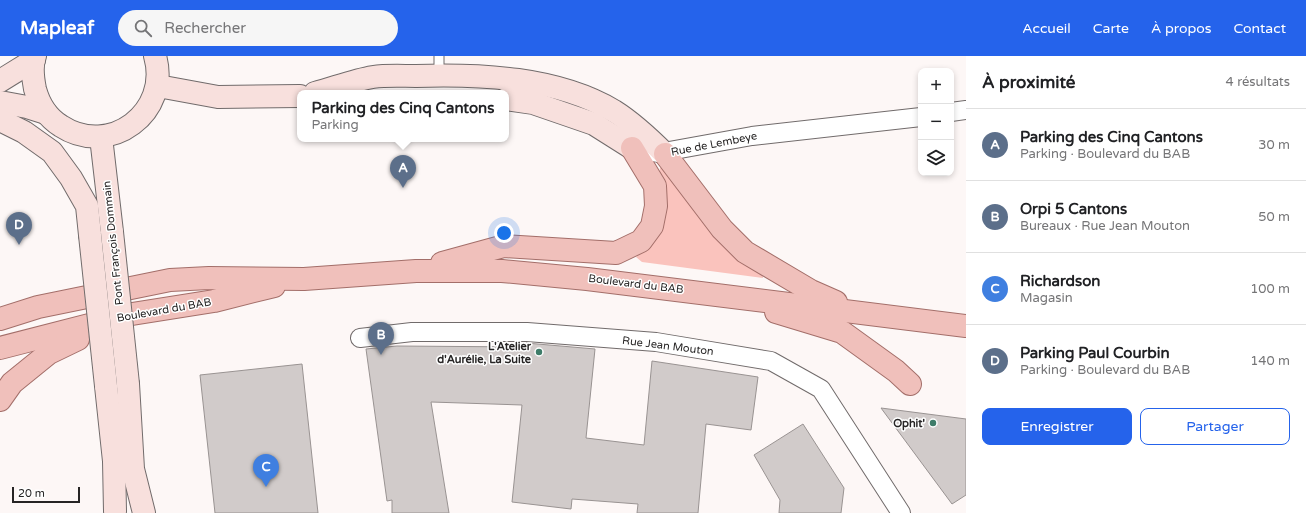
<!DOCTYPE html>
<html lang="fr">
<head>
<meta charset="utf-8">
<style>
	:root { --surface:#fff; --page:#f6f6f6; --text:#202124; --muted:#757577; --line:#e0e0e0; --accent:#2563eb }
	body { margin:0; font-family:"Varela Round",sans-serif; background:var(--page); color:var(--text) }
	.controls { position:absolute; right:12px; top:12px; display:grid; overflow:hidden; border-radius:8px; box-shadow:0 2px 6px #0003 }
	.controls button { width:36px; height:36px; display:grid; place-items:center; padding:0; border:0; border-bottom:1px solid var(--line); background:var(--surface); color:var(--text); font:20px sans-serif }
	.scale { position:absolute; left:12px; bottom:10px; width:68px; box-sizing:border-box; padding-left:4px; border:2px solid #262424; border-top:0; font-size:11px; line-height:14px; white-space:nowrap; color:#262424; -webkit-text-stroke:3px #fff; paint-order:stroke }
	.you { position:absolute; left:504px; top:177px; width:14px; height:14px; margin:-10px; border:3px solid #fff; border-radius:50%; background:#1a73e8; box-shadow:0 0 0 6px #1a73e833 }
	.badge { display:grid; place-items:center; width:26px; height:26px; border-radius:50%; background:var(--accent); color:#fff; font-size:13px; font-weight:700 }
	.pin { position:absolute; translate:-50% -33px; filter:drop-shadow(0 1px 2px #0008) }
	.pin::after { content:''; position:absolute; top:21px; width:14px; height:12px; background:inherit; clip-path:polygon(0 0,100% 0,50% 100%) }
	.popup { position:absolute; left:297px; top:34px; width:212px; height:52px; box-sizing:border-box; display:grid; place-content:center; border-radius:8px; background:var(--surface); filter:drop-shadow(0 1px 3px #0005); font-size:13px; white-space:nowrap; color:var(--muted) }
	.popup b { font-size:15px; color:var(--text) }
	.popup::after { content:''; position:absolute; left:50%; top:100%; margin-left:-8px; border:8px solid transparent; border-top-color:var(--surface) }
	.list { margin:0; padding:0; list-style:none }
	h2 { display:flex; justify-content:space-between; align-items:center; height:52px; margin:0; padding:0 16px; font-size:17px }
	h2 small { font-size:13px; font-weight:400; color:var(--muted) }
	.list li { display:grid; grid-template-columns:26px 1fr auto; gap:12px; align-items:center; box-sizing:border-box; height:72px; padding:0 16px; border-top:1px solid var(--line) }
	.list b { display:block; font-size:15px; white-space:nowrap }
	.list p { margin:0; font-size:13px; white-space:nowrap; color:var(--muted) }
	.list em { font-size:13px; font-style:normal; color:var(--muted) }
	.actions { display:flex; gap:8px; padding:12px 16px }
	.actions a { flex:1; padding:9px 0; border:1px solid var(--accent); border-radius:8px; text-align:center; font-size:14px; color:var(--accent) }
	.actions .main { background:var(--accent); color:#fff }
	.icon { flex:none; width:22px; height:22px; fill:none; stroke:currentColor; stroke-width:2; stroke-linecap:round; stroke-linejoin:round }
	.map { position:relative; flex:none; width:966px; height:457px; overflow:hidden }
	header { display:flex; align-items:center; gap:24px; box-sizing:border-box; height:56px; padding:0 20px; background:var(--accent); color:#fff }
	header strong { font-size:19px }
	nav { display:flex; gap:22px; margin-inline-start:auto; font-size:14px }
	.search { width:280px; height:36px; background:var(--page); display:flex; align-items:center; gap:10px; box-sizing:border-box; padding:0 14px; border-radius:22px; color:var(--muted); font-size:15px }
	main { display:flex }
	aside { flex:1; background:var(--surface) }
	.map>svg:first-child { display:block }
</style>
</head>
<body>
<header>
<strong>Mapleaf</strong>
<div class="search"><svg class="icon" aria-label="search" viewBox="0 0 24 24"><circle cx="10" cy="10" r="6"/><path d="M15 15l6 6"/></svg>Rechercher</div>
<nav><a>Accueil</a><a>Carte</a><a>À propos</a><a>Contact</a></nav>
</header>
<main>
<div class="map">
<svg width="966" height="457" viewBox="0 0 966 457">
	<rect width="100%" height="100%" fill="#fdf7f6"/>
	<!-- green -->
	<path fill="#fac3bd" d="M660 112 666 113 762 216 763 222 642 206 636 201C649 190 669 159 666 142 666 138 666 134 665 130 663 123 659 119 660 112Z"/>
	<!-- building -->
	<g fill="#d1cbca" stroke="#999392">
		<polygon points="526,287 595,293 586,382 644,389 652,305 758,321 751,374 706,368 698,457 637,457 638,448 572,443 571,453 512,446 522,349 431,346 449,457 392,457 392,444 387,445 366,293 397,290 526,291"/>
		<polygon points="302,308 318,457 215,457 200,319"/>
		<polygon points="881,352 966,363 966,439 952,448"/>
		<polygon points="803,368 844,432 841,457 779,457 780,444 754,399"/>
	</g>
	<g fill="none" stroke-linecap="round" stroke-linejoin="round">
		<defs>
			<polyline id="lane" points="439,0 439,19"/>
			<g id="street">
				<polyline points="951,56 966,54"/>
				<polyline points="653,96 665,98 669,95 752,80 921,61"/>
				<polyline points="360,282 412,276 527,276 656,286 771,305 821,333 901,457"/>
			</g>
			<g id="secondary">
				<path d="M35 0C31 10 33 23 35 33 39 48 48 62 61 70 110 102 171 56 155 0"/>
				<polyline points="0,25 34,4"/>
				<polyline points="158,30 218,41 300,40"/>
				<path d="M315 37C334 32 354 24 373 21 387 19 402 20 416 20 481 18 557 21 614 55 633 67 649 82 665 98"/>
				<polyline points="506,43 533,47 594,68 632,92"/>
				<polyline points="0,46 27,51 46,57"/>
				<polyline points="0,64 24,76 52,96 71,122 87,150 90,179"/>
				<polyline points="101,81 112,176"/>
				<polyline points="128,328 133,413 144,457"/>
				<polyline points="106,330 114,405 115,455"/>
			</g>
			<g id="primary">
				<polyline points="665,98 722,173 745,196 811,235 836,246"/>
				<polyline points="442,207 504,190 616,197 641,185 652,170 656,150 655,130 632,92"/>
				<polyline points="776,256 842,276 896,315 910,328"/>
				<polyline points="0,263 38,251 170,224 209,222 304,223 416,215 502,215 587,223 966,270"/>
				<polyline points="0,292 132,258 214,245 274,230"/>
				<polyline points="0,344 12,327 49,297 78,283"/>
			</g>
		</defs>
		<!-- lane casing -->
		<use href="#lane" stroke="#716b6b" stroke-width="11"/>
		<!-- street casing -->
		<use href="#street" stroke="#716b6b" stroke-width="20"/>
		<!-- secondary casing -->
		<use href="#secondary" stroke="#716b6b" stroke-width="24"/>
		<!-- primary casing -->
		<use href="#primary" stroke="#a36e69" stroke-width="24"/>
		<!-- lane -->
		<use href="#lane" stroke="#fff" stroke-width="9"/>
		<!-- street -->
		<use href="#street" stroke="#fff" stroke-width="18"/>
		<!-- secondary -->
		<use href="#secondary" stroke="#f8e0dd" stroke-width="22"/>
		<!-- primary -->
		<use href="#primary" stroke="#f0c0bb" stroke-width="22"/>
		<defs>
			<g id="secondary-bridge">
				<polyline points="112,176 128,328"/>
				<polyline points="90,179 106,330"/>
			</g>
		</defs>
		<!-- secondary-bridge casing -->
		<use href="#secondary-bridge" stroke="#716b6b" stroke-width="24" stroke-linecap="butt"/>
		<!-- secondary-bridge -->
		<use href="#secondary-bridge" stroke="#f8e0dd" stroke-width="22"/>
	</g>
	<!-- markers -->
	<g fill="#3e7c69" stroke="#fff" stroke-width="1.5">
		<circle cx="539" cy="296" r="4"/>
		<circle cx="933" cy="367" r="4"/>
	</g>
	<g text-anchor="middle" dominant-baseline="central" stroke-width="3" stroke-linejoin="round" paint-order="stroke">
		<!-- street labels -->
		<g font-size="11" fill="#262424" stroke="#fff">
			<text transform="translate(714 88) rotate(-11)">Rue de Lembeye</text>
			<text transform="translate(113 187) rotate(-96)">Pont François Dommain</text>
			<text transform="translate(636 228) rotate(7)">Boulevard du BAB</text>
			<text transform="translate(164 254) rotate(-10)">Boulevard du BAB</text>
			<text transform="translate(668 290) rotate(7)">Rue Jean Mouton</text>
		</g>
		<!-- poi labels -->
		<g font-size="11" font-weight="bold" fill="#262424" stroke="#fff" text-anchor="end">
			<text x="531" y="290">L'Atelier<tspan x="531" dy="13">d'Aurélie, La Suite</tspan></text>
			<text x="925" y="367">Ophit'</text>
		</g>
	</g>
</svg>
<div class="controls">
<button>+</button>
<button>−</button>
<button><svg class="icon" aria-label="layers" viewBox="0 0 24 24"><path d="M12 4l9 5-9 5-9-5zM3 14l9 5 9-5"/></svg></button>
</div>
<div class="scale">20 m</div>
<div class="you"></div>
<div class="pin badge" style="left:403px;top:132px;background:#5c6f8a">A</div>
<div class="popup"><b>Parking des Cinq Cantons</b>Parking</div>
<div class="pin badge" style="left:381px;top:299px;background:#5c6f8a">B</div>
<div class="pin badge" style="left:266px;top:431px;background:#3f7fe0">C</div>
<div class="pin badge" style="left:19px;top:189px;background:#5c6f8a">D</div>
</div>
<aside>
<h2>À proximité<small>4 résultats</small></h2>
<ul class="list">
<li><span class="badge" style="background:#5c6f8a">A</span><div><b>Parking des Cinq Cantons</b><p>Parking · Boulevard du BAB</p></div><em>30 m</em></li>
<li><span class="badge" style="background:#5c6f8a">B</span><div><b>Orpi 5 Cantons</b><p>Bureaux · Rue Jean Mouton</p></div><em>50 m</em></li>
<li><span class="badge" style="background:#3f7fe0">C</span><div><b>Richardson</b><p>Magasin</p></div><em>100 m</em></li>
<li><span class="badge" style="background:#5c6f8a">D</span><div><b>Parking Paul Courbin</b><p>Parking · Boulevard du BAB</p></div><em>140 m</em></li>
</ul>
<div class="actions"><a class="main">Enregistrer</a><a>Partager</a></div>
</aside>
</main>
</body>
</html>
